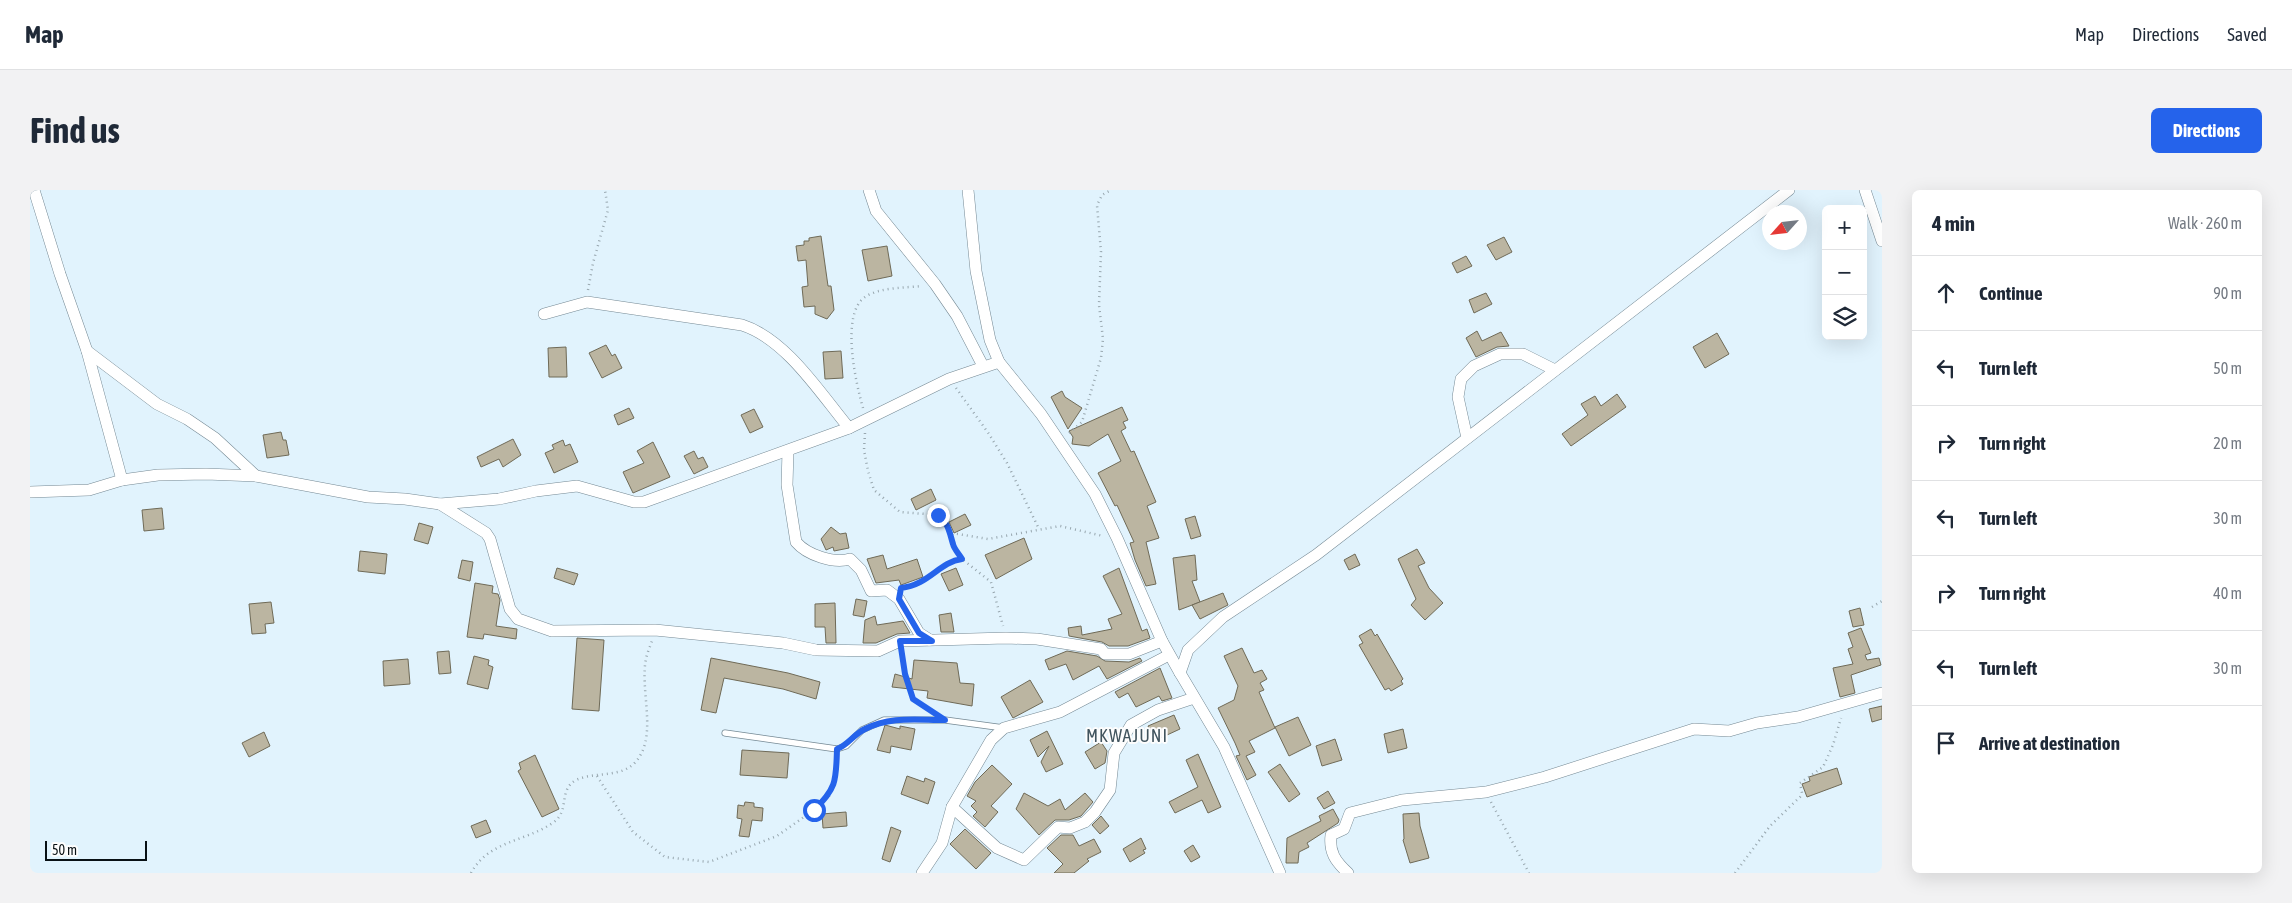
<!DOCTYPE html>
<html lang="en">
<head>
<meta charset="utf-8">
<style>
	:root { --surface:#fff; --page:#f2f2f3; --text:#1f2937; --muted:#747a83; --line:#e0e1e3; --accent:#2563eb }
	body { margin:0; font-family:"Asap Condensed",sans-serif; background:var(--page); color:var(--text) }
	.controls { position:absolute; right:15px; top:15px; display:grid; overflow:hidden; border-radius:8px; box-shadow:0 5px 20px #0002 }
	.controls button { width:45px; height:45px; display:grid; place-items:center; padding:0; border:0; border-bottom:1px solid var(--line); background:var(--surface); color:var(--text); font:25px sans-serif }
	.compass { position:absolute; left:1732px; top:15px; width:45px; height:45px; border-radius:50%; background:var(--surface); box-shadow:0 5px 20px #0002; rotate:243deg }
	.scale { position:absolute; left:15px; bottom:12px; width:102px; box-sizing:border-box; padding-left:5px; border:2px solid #091115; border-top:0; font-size:14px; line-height:18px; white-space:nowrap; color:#091115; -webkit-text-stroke:4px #fdfdfd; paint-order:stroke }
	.stop { position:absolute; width:15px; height:15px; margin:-11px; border:4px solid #2563eb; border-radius:50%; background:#fff }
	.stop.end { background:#2563eb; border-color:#fff; box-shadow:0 1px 5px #0008 }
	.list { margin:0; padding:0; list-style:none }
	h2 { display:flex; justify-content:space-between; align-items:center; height:65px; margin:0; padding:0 20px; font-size:21px }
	h2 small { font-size:16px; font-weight:400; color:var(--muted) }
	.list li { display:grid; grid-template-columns:32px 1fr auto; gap:15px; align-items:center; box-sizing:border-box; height:75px; padding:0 20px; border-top:1px solid var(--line) }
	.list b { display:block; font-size:19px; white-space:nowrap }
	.list em { font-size:16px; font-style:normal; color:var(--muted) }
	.icon { flex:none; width:28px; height:28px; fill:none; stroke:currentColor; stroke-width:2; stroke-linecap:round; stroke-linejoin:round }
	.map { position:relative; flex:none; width:1852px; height:683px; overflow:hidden; border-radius:8px }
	header { display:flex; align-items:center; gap:30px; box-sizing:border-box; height:70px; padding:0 25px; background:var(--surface); border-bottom:1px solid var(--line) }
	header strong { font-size:24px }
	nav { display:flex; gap:28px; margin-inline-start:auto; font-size:18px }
	.intro { display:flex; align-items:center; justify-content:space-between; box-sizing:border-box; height:120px; padding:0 30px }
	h1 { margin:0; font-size:35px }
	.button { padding:12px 22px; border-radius:8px; background:var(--accent); color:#fff; font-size:18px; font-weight:700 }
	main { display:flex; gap:30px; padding:0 30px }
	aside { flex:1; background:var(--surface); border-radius:8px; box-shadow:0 5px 20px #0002 }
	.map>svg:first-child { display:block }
</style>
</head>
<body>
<header>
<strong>Map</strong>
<nav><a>Map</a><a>Directions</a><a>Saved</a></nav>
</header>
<div class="intro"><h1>Find us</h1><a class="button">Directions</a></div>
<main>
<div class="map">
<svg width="1852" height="683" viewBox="0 0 1852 683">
	<rect width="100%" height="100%" fill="#e1f3fd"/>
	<!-- building -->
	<g fill="#bbb5a1" stroke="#6f6a57">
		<polygon points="791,46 798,96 801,96 804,120 797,129 785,124 785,116 774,117 772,97 778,96 776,70 768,71 766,56 774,55 774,51 779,51 779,48"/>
		<polygon points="1474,47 1482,62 1466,70 1457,55"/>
		<polygon points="857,56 862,86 838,91 832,60"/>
		<polygon points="1436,66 1442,76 1427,83 1422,73"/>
		<polygon points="1456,103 1462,114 1444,123 1439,110"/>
		<polygon points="1447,141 1452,151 1471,142 1479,156 1467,157 1446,167 1436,148"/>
		<polygon points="1687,143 1699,164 1675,178 1663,157"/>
		<polygon points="576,155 582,166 585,164 592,178 572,188 559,163"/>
		<polygon points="536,157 537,187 519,187 518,158"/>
		<polygon points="811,161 813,188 795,189 793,162"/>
		<polygon points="1032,201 1035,207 1052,218 1038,239 1021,207"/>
		<polygon points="1587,204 1596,217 1541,256 1532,244 1558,225 1551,214 1565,206 1571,216"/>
		<polygon points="1092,217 1098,230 1093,232 1096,238 1091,241 1101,262 1104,261 1126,312 1117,316 1129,348 1116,352 1126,394 1116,396 1105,370 1100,353 1104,352 1087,315 1085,316 1068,283 1091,271 1078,244 1059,256 1042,254 1043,247 1039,241"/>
		<polygon points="599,218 604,228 588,235 584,225"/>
		<polygon points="724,219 733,237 720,243 711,225"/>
		<polygon points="251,242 253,250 256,250 259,265 237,268 233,245"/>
		<polygon points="483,249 491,265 473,277 469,269 451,277 447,267"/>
		<polygon points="533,250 535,256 540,254 548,272 524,283 515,263 524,259 522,255"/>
		<polygon points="623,252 640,287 603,303 593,282 614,273 607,261"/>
		<polygon points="664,261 668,269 673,267 678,277 664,284 654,266"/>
		<polygon points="901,299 906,310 886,320 881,309"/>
		<polygon points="132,318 134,339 114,341 112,320"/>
		<polygon points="935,324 941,335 924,343 919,332"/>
		<polygon points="1165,326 1171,346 1161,349 1155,329"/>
		<polygon points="389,333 403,337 398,354 384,350"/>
		<polygon points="801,337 810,344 816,343 819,358 804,361 803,357 796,360 791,349"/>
		<polygon points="994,348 1002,369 966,389 955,365"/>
		<polygon points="1387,359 1395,373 1388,376 1399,398 1413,413 1395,430 1381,415 1386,409 1368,369"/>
		<polygon points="330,361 357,364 355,384 328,381"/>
		<polygon points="1325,364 1330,375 1319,380 1314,370"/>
		<polygon points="853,365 857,379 887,369 893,387 871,395 869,390 846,393 837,369"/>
		<polygon points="1165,365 1167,390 1162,391 1170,412 1149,420 1143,368"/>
		<polygon points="432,370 443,372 440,391 428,388"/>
		<polygon points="527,378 548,384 544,395 524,388"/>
		<polygon points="926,378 933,395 919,401 911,384"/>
		<polygon points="1089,378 1112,441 1117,439 1120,448 1098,456 1079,456 1072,452 1039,446 1038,438 1051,436 1052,445 1082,439 1078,429 1092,424 1073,386"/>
		<polygon points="445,393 463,396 462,403 468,404 470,410 466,436 487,439 486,449 454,444 453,449 437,447"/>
		<polygon points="1193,403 1198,415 1170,429 1162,415"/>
		<polygon points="826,409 837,411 834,427 823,425"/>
		<polygon points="241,412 244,433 235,434 236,443 222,444 219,414"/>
		<polygon points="805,413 806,453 796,453 795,437 785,437 785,414"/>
		<polygon points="1830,418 1834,435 1823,437 1819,421"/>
		<polygon points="921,423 924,442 911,442 909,425"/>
		<polygon points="845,426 847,435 873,431 880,443 867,444 846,453 833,453 835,430"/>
		<polygon points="1831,438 1841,463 1835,465 1837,470 1849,468 1851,475 1821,485 1825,503 1810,507 1803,478 1823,474 1818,459 1823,457 1818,443"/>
		<polygon points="1341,439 1345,446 1347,444 1373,489 1371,491 1373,494 1361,501 1359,498 1355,500 1329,455 1333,453 1329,446"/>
		<polygon points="547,448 574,450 569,521 542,519"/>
		<polygon points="1212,458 1224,483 1232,480 1237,489 1230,493 1234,500 1229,502 1245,538 1219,551 1225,562 1216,566 1226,585 1217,590 1206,566 1210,565 1205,553 1188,518 1204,510 1208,496 1194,466"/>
		<polygon points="419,461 421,483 409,484 407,462"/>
		<polygon points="1037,461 1067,466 1075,471 1099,472 1110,468 1112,471 1077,489 1069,476 1043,490 1036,474 1019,480 1015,470"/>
		<polygon points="444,466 459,470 458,475 463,477 458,499 437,494"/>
		<polygon points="681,468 758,483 790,492 786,509 753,499 694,488 686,523 671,520"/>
		<polygon points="378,469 380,494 354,496 353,471"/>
		<polygon points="884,470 927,473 930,493 944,494 942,516 897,508 898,501 862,497 865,484 882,489"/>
		<polygon points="1130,478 1142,508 1132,511 1129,506 1106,517 1098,503 1089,508 1085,502"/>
		<polygon points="1000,490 1013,512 983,528 971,507"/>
		<polygon points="1852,516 1852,529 1842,532 1839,519"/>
		<polygon points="1144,525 1150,539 1124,551 1118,536"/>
		<polygon points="1268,527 1281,555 1259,566 1245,537"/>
		<polygon points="855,535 870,539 870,536 885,539 881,560 861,556 860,563 847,560"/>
		<polygon points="1373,539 1377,558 1358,563 1354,544"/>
		<polygon points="1017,541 1033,574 1016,582 1011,572 1019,556 1008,567 1000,550"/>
		<polygon points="234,542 240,556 219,567 212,553"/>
		<polygon points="1305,549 1312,570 1292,576 1286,556"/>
		<polygon points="1071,552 1077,561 1075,573 1065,579 1055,562"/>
		<polygon points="712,560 759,563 757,588 710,585"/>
		<polygon points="1168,564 1191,617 1178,623 1172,610 1145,623 1139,612 1168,597 1156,570"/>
		<polygon points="505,565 529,619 512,627 488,581 491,579 489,573"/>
		<polygon points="1250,574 1270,604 1259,612 1238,582"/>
		<polygon points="962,575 982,594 961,616 968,622 955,637 943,626 947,622 941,616 946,611 937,606 945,592"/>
		<polygon points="1807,578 1812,594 1777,607 1772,594 1780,591 1779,587"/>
		<polygon points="877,586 894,592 895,588 905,592 898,614 871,604"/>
		<polygon points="1298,601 1305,613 1294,619 1287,608"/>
		<polygon points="994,603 1018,616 1030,609 1035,620 1055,603 1063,612 1051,626 1039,630 1025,630 1009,645 986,619"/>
		<polygon points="715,612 724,613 724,617 733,618 732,631 722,630 719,647 709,646 712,629 707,628 708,615 714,616"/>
		<polygon points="1303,619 1309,630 1308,633 1277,653 1279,657 1269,662 1268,673 1256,673 1257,648 1291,631 1289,626"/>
		<polygon points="816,622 817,636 793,638 792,624"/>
		<polygon points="1389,623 1390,636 1399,668 1380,673 1373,650 1374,649 1373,624"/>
		<polygon points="1071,626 1079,636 1070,644 1062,635"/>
		<polygon points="456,630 461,642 446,648 441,636"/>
		<polygon points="861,637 871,641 860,672 852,669"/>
		<polygon points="935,639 961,663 946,679 920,654"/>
		<polygon points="1031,645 1043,645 1049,656 1064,649 1071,662 1057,669 1059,671 1044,683 1024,683 1033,674 1017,658"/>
		<polygon points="1111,648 1116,659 1113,660 1115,663 1100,672 1093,659"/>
		<polygon points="1163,655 1170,667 1161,672 1154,661"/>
	</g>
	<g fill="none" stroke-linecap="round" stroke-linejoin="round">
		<defs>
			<polyline id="service" points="695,543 807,559 816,556 832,540 854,530 915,530 974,538"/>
			<g id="minor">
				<polyline points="4,0 30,84 57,161 92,290"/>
				<polyline points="839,0 846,21 905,94 927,126 953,176"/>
				<polyline points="938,0 946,81 960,150 969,172 1011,224 1065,304 1087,348 1132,451 1150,483"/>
				<polyline points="1835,0 1852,51"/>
				<path d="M514 124 557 112 712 135C756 149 790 203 819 238"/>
				<polyline points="57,161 127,214 157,229 185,248 226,286"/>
				<polyline points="1437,248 1428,207 1431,189 1444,176 1470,164 1493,164 1525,180"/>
				<path d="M758 261 757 295 766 352C777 365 804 374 820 369L831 380 841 401 857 400 869 409 889 443 900 450"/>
				<polyline points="0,302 59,300 92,290 128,285 176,284 226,286 338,307 375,309 410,314 469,309 506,301 547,296 604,312 614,312 819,238 919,189 969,172"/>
				<polyline points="410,314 456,343 460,349 480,419 488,429 522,441 625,440 753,453 786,460 848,461 870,451 976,448 1007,449 1071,459 1075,464 1099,464 1132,451"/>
				<polyline points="922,617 967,658 994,670 1028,637 1040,638 1055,632 1065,622 1080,600 1084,563 1101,535 1128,520 1164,508"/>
				<polyline points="892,683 912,653 922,617 961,550 974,538 1030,522 1139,465"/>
				<polyline points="1250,683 1194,557 1150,483 1158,460 1193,427 1286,365 1759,0"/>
				<path d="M1318 683C1305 671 1299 662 1301 645L1314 639 1320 623 1372 610 1456 602 1515 587 1664 539 1699 541 1727 533 1768 527 1852 503"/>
			</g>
		</defs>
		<!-- service casing -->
		<use href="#service" stroke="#758994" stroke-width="7"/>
		<!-- minor casing -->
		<use href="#minor" stroke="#758994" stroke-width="12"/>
		<!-- path -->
		<g stroke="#98a7af" stroke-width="2.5" stroke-dasharray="1 4" stroke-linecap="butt">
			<polyline points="558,100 563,73 578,20 575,0"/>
			<polyline points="926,198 959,244 977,273 1009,339"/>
			<path d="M833 218C826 194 810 124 835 107 850 97 875 98 892 96"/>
			<polyline points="835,243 834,260 838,281 844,300 870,322 908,325 916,331 922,343 923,356 932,369 961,392 973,436"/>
			<polyline points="1039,243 1052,232 1071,168 1073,149 1069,115 1071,62 1067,15 1072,5 1081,0"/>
			<polyline points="922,343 958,349 1030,336 1073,346"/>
			<path d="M875 398C898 395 910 372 932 369"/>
			<polyline points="1842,417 1852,411"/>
			<polyline points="872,462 875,484 883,509 901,521"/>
			<polyline points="567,586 603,642 635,667 679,672 747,646 784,620 800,605 806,587 806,569"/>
			<polyline points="1461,612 1499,683"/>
			<path d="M441 683C459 650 496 652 524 632 540 620 528 600 546 590 567 580 597 591 611 564 625 539 610 496 616 469 617 463 620 457 622 451"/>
			<polyline points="1705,683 1740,636 1770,607 1772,603 1770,593 1793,577 1803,555 1811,528"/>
		</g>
		<!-- service -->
		<use href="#service" stroke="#fff" stroke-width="5.5"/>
		<!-- minor -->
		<use href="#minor" stroke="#fff" stroke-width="11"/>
	</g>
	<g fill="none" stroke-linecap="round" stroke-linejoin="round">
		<!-- route -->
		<path stroke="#2563eb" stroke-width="6" d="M784 620C807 598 806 590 807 559 818 555 824 544 835 539 860 526 886 530 915 530L883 509 875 484 870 451H902L889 443 869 409 871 398C899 395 909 372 932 369 929 364 924 359 923 354 919 341 919 334 908 325"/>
	</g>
	<g text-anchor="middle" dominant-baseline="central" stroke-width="4" stroke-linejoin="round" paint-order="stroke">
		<!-- quarter labels -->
		<g font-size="18" letter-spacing="1" fill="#41545e" stroke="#fdfdfd">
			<text x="1097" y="545">MKWAJUNI</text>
		</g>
	</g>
</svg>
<div class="controls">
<button>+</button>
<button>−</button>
<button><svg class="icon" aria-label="layers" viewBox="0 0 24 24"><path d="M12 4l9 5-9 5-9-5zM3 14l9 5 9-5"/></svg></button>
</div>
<svg class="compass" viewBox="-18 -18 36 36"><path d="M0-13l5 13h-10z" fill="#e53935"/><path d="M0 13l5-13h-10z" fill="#747a83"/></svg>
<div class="scale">50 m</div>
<div class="stop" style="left:784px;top:620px"></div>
<div class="stop end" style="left:908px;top:325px"></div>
</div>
<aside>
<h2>4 min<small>Walk · 260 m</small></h2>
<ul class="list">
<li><svg class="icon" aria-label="ahead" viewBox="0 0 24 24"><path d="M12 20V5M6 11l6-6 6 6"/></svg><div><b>Continue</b></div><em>90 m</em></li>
<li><svg class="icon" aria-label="left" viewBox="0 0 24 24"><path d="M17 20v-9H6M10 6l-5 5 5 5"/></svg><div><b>Turn left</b></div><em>50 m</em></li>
<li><svg class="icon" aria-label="right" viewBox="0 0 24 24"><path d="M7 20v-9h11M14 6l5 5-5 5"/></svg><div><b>Turn right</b></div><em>20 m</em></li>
<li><svg class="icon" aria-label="left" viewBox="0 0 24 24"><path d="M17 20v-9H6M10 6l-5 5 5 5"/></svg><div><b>Turn left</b></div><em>30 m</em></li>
<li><svg class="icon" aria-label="right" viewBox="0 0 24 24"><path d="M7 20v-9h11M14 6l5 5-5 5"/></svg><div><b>Turn right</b></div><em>40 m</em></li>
<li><svg class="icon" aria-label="left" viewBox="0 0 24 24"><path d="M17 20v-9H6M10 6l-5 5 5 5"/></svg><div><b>Turn left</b></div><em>30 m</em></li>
<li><svg class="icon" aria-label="arrive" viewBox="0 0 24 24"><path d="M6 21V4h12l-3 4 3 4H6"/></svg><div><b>Arrive at destination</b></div></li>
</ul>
</aside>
</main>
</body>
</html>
